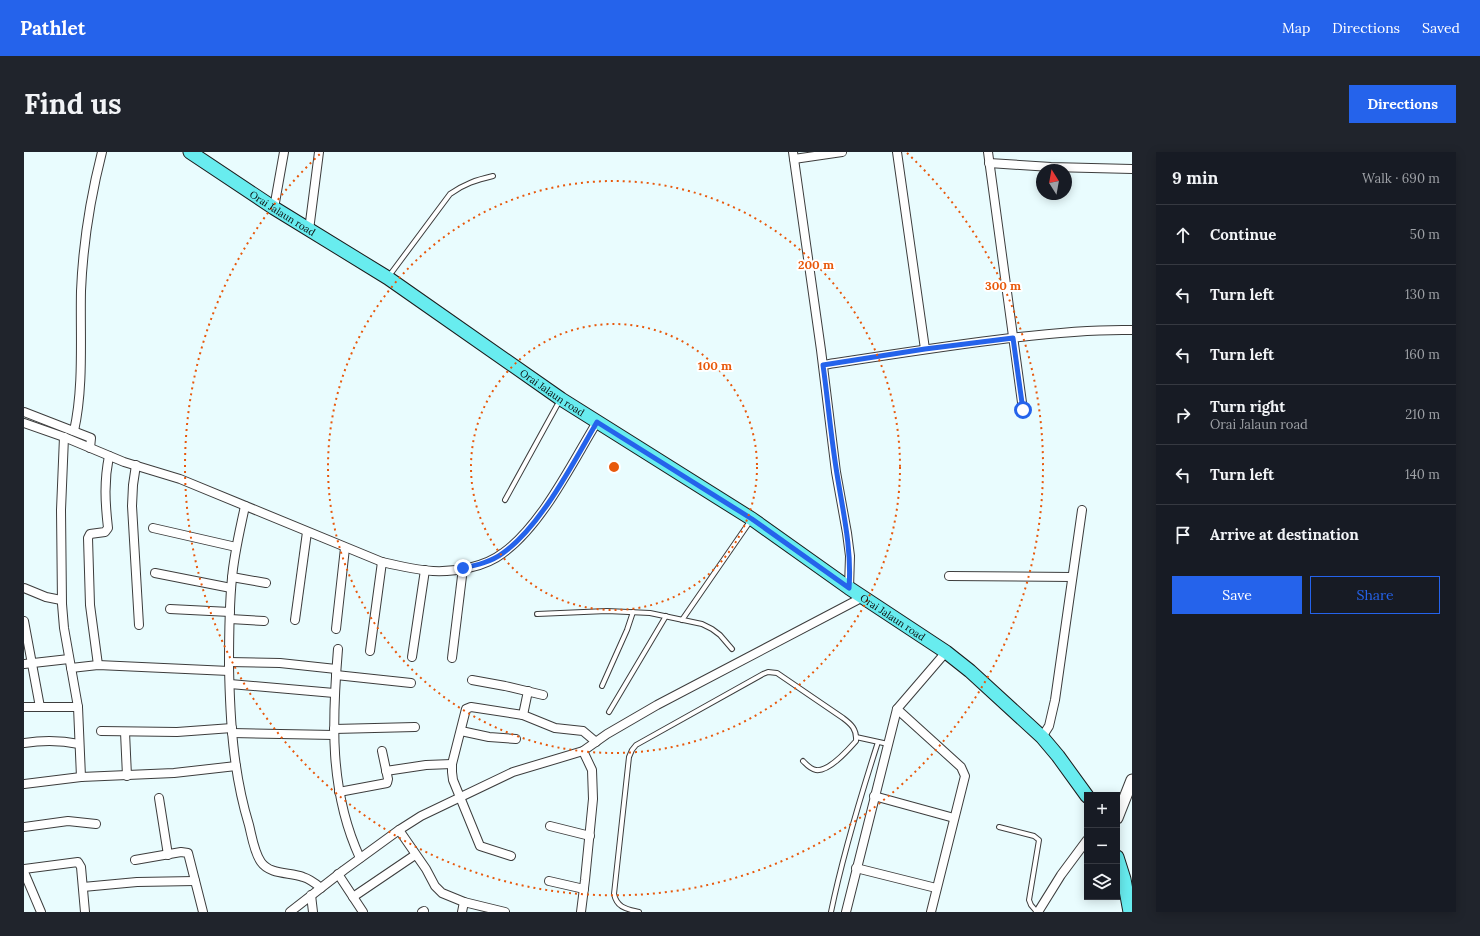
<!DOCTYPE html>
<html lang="en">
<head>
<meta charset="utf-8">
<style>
	:root { --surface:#171b24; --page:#20242c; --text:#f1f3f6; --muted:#9ea1a6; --line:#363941; --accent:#2563eb }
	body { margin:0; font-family:Lora,serif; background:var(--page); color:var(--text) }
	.controls { position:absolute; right:12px; bottom:12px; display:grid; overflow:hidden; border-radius:0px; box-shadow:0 2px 10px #0003 }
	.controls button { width:36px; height:36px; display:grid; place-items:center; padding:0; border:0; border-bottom:1px solid var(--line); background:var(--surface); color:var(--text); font:20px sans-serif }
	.compass { position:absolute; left:1012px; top:12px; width:36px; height:36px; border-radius:50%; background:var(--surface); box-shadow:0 2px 10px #0003; rotate:349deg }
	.stop { position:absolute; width:12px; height:12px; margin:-9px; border:3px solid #2563eb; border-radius:50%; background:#fff }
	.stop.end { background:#2563eb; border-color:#fff; box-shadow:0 1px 4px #0008 }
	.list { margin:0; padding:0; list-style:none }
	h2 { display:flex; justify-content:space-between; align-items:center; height:52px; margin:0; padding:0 16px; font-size:17px }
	h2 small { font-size:13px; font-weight:400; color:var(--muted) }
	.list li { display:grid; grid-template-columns:26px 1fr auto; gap:12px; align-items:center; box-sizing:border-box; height:60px; padding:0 16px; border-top:1px solid var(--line) }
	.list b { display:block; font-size:15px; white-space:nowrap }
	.list p { margin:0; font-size:13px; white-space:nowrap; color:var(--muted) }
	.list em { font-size:13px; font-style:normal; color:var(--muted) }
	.actions { display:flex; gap:8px; padding:12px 16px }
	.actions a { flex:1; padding:9px 0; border:1px solid var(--accent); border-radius:0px; text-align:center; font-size:14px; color:var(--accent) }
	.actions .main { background:var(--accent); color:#fff }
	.icon { flex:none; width:22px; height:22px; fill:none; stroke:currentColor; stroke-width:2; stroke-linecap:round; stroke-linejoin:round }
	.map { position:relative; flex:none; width:1108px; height:760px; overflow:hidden; border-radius:0px }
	header { display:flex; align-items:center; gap:24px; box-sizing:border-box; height:56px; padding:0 20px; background:var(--accent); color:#fff }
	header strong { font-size:19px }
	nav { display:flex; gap:22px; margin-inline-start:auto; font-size:14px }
	.intro { display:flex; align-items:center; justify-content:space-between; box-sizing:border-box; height:96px; padding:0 24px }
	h1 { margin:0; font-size:28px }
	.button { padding:10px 18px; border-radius:0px; background:var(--accent); color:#fff; font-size:14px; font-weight:700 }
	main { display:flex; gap:24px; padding:0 24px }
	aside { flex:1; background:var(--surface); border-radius:0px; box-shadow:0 2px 10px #0003 }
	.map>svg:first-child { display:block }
</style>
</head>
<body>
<header>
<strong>Pathlet</strong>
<nav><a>Map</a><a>Directions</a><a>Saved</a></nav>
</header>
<div class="intro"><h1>Find us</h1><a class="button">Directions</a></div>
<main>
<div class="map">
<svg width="1108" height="760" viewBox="0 0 1108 760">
	<rect width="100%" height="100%" fill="#e9fcfe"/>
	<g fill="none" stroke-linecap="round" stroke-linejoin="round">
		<defs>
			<g id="service">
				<path d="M365 124 426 42C440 32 452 28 469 24"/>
				<polyline points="481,348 536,248"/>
				<polyline points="513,462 583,459 626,461 678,472 688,477 696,483 708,497"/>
				<polyline points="658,468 727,368"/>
				<polyline points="578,534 603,478 609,460"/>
				<polyline points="585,560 642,464"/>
				<polyline points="832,585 864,592"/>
				<polyline points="975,675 1010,684 1015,688 1005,748 1007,753 1013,760"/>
				<path d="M615 760C603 757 593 756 590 742L605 605 608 598 612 593 739 522 744 520 753 521 819 566C827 572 833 577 832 589 824 598 805 620 792 618 786 617 783 613 779 609"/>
				<path d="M807 760C819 702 836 646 854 590"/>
			</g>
			<g id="minor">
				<polyline points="769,0 797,198 812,320 823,381 826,404 825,436"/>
				<polyline points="873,0 901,197"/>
				<polyline points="964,0 999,258"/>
				<polyline points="770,7 818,0"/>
				<polyline points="965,11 1027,15 1108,17"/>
				<polyline points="250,56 260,0"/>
				<polyline points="285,78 295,0"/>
				<path d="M799 213C857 204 914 195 971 188 1017 182 1062 177 1108 178"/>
				<polyline points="0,260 67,286 66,296"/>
				<path d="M0 271 40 285 100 310 156 327 358 410C375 414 392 418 409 419 432 420 461 415 479 401 518 373 548 311 573 270"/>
				<path d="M50 279C60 234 56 185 57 139 59 90 66 47 78 0"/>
				<polyline points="40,285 37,358 38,452 40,476 54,555 57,625"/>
				<polyline points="112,313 109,333 108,354 115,473"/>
				<path d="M221 354C216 378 210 402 208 426 205 455 205 485 205 514 206 567 209 621 225 673 228 685 230 700 237 710 246 723 266 720 279 725 286 727 291 731 297 736"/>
				<polyline points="129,376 212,395"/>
				<polyline points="131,421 207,436"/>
				<polyline points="925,424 1048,425"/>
				<polyline points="208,425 242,431"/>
				<polyline points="0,436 22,445 37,448"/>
				<polyline points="146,457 206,460"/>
				<polyline points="206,467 240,469"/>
				<polyline points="271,468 283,380"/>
				<polyline points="0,469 16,555"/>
				<polyline points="312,477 321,396"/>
				<path d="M314 497C308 569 305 639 336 706"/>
				<polyline points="346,499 358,410"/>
				<polyline points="388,505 401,418"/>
				<polyline points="428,506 439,416"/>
				<polyline points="205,510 256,511 312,517"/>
				<polyline points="0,512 45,507"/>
				<path d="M74 513 66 453 64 386 66 382 81 380 84 376C81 350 80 329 85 304"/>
				<polyline points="47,516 74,513 205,519"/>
				<polyline points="312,523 387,531"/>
				<polyline points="448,528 481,534 519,543"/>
				<polyline points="206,532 310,541"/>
				<polyline points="0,555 54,555"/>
				<polyline points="873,557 937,615 941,624 907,760"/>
				<polyline points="499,563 504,539"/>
				<polyline points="310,577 391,575"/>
				<polyline points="77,579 153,580 208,576"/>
				<polyline points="437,579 465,585 492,587"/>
				<polyline points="101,580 103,624"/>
				<polyline points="208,581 310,583"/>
				<polyline points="1018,585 1025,574 1031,548 1058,358"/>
				<path d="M0 591C19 588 36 588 55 592"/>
				<polyline points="362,619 402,613 428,612"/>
				<polyline points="0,632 57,625 150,621 212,614"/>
				<polyline points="315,640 363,631 364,627 358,599"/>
				<polyline points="850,644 930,666"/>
				<polyline points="135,646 144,703"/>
				<polyline points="526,674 566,684"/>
				<polyline points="0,675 44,669 72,672"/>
				<polyline points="375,678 402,717 411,734 418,741 440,750 481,760"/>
				<polyline points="487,704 456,694 429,628 428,620 428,612 442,557 447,555 499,563 531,576 559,579 572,590"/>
				<polyline points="111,708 157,700 164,701 179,760"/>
				<polyline points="832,716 912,736"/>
				<polyline points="0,717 54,710 57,715 61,760"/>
				<polyline points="0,720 17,760"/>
				<polyline points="314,722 339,760"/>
				<polyline points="525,729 560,737"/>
				<polyline points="59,735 113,730 171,729"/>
				<polyline points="287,743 289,760"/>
				<polyline points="329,745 391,703"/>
				<polyline points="266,760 320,718 375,678 397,664 489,620 559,599 583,582 633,553 839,445"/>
				<polyline points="398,760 400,759"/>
				<polyline points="438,760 440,750"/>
				<polyline points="557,760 561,728 569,647 568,618 559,599"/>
				<polyline points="822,760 873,557 922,500"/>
				<polyline points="1014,760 1037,723 1063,688"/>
			</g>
			<polyline id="tertiary" points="1093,666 1108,628"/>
			<g id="primary">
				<path id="s1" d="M166 0 250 56 364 126 537 247 728 367 825 436 922 500 946 519 1018 585 1034 604 1063 644"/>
				<polyline points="1093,705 1100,727 1106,760"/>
			</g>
		</defs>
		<!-- service casing -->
		<use href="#service" stroke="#3d3d3d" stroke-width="6"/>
		<!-- minor casing -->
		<use href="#minor" stroke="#3d3d3d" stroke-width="10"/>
		<!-- tertiary casing -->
		<use href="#tertiary" stroke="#3d3d3d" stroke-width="13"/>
		<!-- primary casing -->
		<use href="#primary" stroke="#1b1b1b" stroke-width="15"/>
		<!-- service -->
		<use href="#service" stroke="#fff" stroke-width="4"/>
		<!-- minor -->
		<use href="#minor" stroke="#fff" stroke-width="8"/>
		<!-- tertiary -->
		<use href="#tertiary" stroke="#fff" stroke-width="11"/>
		<!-- primary -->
		<use href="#primary" stroke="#68ecef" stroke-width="13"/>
	</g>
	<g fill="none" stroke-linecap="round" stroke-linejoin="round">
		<!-- route -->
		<path stroke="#2563eb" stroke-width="5" d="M439 416C453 413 467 410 479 401 517 374 549 311 573 270L728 367 825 436C828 397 819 360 813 322 807 286 804 249 799 213L901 197 989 186 999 258"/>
	</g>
	<!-- distance rings -->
	<g fill="none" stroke="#e8590c" stroke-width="2" stroke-dasharray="2 4">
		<circle cx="590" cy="315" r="143"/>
		<circle cx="590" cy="315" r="286"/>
		<path d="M883 1A429 429 0 1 1 297 1"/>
	</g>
	<g text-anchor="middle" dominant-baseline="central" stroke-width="4" stroke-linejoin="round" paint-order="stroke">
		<!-- street labels -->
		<g font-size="10" fill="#0a0a0a" stroke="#fff">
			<text stroke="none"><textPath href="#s1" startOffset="111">Orai Jalaun road</textPath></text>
			<text stroke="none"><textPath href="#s1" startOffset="435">Orai Jalaun road</textPath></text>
			<text stroke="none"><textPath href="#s1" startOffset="843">Orai Jalaun road</textPath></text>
		</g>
	</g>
	<circle cx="590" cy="315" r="6" fill="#e8590c" stroke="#fff" stroke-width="2"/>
	<g font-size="12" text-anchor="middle" font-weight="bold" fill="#e8590c" stroke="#fff" stroke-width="4" stroke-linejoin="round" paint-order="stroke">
		<text x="792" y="117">200 m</text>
		<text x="979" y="138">300 m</text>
		<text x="691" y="218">100 m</text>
	</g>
</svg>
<div class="controls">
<button>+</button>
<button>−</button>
<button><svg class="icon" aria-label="layers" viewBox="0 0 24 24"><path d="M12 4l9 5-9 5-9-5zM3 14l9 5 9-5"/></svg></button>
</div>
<svg class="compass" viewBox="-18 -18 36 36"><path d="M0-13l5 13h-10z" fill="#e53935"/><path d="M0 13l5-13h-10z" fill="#9ea1a6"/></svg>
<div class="stop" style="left:999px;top:258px"></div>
<div class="stop end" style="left:439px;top:416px"></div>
</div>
<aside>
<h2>9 min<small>Walk · 690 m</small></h2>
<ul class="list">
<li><svg class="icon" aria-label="ahead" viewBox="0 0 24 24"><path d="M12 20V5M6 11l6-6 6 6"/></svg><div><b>Continue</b></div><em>50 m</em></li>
<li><svg class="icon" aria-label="left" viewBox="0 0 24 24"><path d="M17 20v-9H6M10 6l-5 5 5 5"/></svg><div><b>Turn left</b></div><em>130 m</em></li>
<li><svg class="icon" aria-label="left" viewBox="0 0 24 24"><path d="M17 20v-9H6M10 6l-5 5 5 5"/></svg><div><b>Turn left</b></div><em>160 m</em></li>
<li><svg class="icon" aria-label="right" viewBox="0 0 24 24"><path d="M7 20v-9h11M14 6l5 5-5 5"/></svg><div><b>Turn right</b><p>Orai Jalaun road</p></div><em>210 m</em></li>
<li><svg class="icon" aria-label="left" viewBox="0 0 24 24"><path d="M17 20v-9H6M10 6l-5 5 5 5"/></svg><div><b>Turn left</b></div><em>140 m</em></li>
<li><svg class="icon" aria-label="arrive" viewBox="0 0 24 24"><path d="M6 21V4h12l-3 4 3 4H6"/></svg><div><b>Arrive at destination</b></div></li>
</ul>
<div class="actions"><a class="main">Save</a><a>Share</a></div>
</aside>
</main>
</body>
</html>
